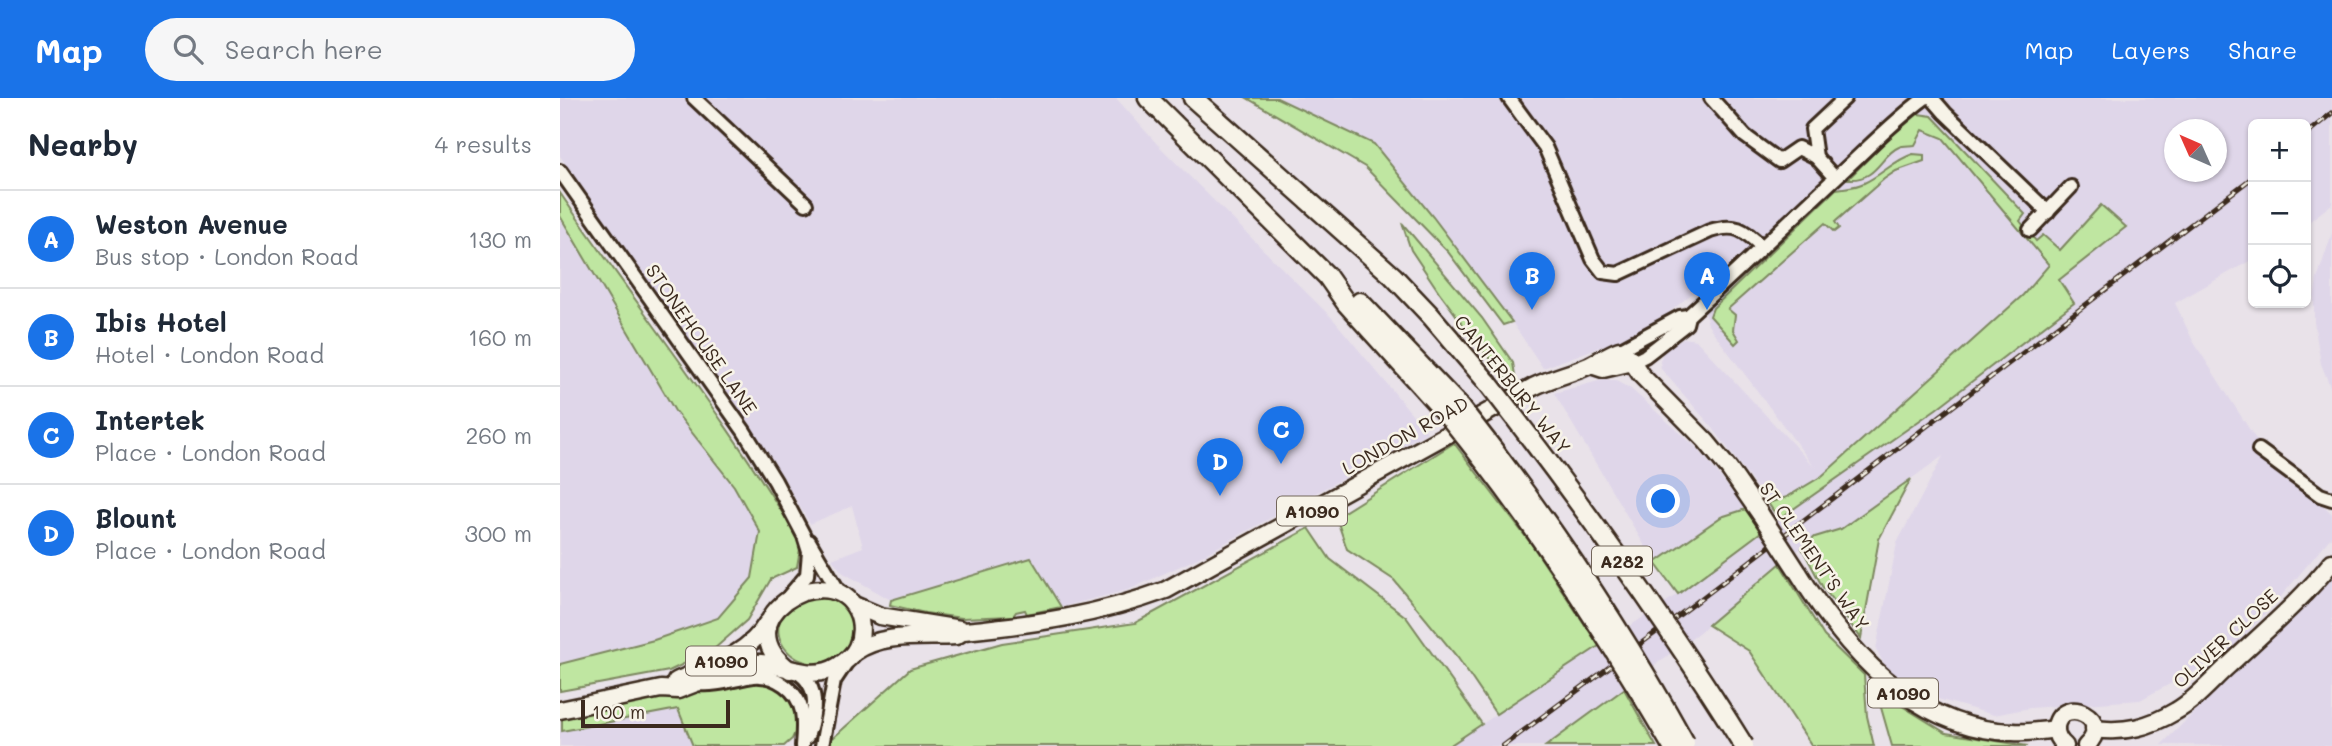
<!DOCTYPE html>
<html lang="en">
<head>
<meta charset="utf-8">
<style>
	:root { --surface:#fff; --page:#f6f6f7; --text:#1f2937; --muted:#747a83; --line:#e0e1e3; --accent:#1a73e8 }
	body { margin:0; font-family:Mali,sans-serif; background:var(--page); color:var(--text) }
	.controls { position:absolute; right:21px; top:21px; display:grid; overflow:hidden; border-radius:10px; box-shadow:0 2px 5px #0004 }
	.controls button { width:63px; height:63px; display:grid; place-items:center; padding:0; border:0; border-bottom:2px solid var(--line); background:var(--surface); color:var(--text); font:35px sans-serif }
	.compass { position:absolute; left:1604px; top:21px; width:63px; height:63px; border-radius:50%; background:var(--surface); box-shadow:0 2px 5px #0004; rotate:315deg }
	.scale { position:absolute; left:21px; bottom:18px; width:149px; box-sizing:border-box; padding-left:7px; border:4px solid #3b2a1e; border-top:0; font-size:19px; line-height:24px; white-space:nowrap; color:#3b2a1e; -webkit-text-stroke:5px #f7f3e8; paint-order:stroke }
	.you { position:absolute; left:1104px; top:404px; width:24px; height:24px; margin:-18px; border:5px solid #fff; border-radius:50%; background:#1a73e8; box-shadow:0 0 0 10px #1a73e833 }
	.badge { display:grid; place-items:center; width:46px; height:46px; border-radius:50%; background:var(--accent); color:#fff; font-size:23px; font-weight:700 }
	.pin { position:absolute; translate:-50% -58px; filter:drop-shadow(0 2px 4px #0008) }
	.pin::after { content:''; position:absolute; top:37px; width:24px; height:21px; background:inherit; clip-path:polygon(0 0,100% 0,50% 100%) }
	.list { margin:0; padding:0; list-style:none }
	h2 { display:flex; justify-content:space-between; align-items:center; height:91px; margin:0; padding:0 28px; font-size:30px }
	h2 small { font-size:23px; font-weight:400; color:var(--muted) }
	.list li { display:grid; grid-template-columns:46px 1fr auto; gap:21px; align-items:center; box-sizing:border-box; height:98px; padding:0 28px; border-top:2px solid var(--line) }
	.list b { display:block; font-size:26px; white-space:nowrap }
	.list p { margin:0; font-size:23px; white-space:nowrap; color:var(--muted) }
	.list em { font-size:23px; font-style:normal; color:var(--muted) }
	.icon { flex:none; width:38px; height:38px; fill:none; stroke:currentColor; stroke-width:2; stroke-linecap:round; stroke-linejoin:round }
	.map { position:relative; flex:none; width:1772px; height:648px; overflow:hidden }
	header { display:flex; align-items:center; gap:42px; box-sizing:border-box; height:98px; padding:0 35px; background:var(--accent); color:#fff }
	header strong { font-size:33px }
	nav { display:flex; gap:38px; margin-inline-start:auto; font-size:24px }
	.search { width:490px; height:63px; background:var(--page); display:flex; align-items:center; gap:18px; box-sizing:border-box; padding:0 24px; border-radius:38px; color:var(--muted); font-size:26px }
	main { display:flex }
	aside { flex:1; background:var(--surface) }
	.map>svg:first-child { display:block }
</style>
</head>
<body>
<header>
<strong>Map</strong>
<div class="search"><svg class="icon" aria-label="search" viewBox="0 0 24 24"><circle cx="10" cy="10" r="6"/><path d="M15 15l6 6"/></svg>Search here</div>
<nav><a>Map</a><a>Layers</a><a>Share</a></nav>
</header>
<main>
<aside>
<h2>Nearby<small>4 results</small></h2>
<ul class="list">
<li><span class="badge">A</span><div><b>Weston Avenue</b><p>Bus stop · London Road</p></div><em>130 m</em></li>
<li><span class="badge">B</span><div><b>Ibis Hotel</b><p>Hotel · London Road</p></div><em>160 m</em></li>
<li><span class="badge">C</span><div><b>Intertek</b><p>Place · London Road</p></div><em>260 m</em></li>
<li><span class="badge">D</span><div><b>Blount</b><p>Place · London Road</p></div><em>300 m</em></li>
</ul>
</aside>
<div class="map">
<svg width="1772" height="648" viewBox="0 0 1772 648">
	<rect width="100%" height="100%" fill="#e9e2e9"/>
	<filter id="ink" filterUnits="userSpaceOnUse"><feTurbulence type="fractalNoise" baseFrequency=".0143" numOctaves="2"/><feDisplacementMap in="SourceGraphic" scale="14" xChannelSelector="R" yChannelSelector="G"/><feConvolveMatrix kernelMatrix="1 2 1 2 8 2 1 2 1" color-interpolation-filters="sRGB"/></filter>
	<g filter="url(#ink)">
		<!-- built -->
		<g fill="#dfd6e9" fill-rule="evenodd">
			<polygon points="0,0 556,0 597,46 773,221 867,334 638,460 568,492 501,509 471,460 331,502 282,474 272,461 303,449 292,408 250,426 210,358 153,280 0,58"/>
			<path d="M717 0H1772V106L1746 126V26H1693V161L1615 205 1633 243 1695 340 1772 416V438L1718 502 1668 554 1660 548 1640 570 1580 602 1470 610 1434 617 1364 597 1326 570 1316 551 1337 445 1383 358 1281 431 1255 440 1206 476 1176 505 1138 535 986 648H889L1112 500 1242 404 1376 311 1514 204 1489 168 1463 197 1262 378 1227 399 1208 405 1153 330 1101 271 1100 263 1103 255 1110 249 1124 240 1136 242 1255 370 1148 227 1143 205 1135 193 1106 217 1061 241 983 270 952 224 814 46ZM1615 32H1657V74H1615Z"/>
			<polygon points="0,121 158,355 216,455 143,545 0,576"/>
			<polygon points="1772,135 1772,293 1761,266 1754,224 1754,201 1757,181"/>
			<polygon points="1046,281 1056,283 1071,291 1138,351 1186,411 1161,419 1095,465 994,295"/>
			<polygon points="1772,479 1772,648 1601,647"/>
			<polygon points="118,611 133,648 0,648 0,633"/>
		</g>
		<!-- green -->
		<g fill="#bfe6a1" stroke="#7d8860" stroke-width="2">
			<polygon points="687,0 717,0 814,46 873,119 952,224 943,227 888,154 805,69"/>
			<path d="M1358 16 1372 18 1465 116 1460 123 1476 143 1483 137 1500 152 1541 107 1566 129 1499 182 1514 205 1376 311 1219 421 1208 405 1227 399 1262 378 1463 197 1489 167 1383 40 1363 32 1355 47C1351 48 1343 47 1339 49 1320 57 1318 83 1288 81L1328 41Z"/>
			<path d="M1353 56 1364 57V63L1336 73 1324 81 1275 124 1279 130 1274 134 1265 125 1168 211 1175 217 1173 232 1179 242 1175 246 1150 218 1153 210 1276 91C1286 89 1294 90 1304 85 1322 77 1334 62 1353 56Z"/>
			<path d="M0 95C80 212 168 323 241 445L237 469 211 481 187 522 153 552 109 573 0 593V566L94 542 158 520 192 480 200 434 174 388 115 313 0 118Z"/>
			<polygon points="842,125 922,220 953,265 956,283 952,286 919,248 879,194 851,152"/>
			<polygon points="894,345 972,447 1039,548 936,616 898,560 834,482 787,451 776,419"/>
			<polygon points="1351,381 1319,441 1301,540 1262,488 1242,450 1255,439 1281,431"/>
			<polygon points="1186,411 1201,434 1118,496 1095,465 1161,419"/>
			<polygon points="749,430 770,461 846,519 922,626 889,648 264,648 350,571 442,545 575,525"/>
			<polygon points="471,460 501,509 467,516 465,512 456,514 453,518 402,520 365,515 330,507 331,502"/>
			<polygon points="1220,466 1264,538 1304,577 1307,618 1314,648 1252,648 1189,553 1148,527"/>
			<path d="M261 499H271L287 507 296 536C253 614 166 514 261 499Z"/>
			<path d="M195 580C225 588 232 592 240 624L232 641 224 648H133L118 611 2 633V619Z"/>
			<polygon points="1064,591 1096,648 986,648"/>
			<polygon points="1316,592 1386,635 1468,648 1332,648"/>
		</g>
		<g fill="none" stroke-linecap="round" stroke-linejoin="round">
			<defs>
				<g id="minor">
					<polyline points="134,0 246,106"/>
					<path d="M949 0 985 49 1033 161 1043 174 1058 176 1150 133C1175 125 1184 131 1202 149"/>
					<polyline points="1151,0 1185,38 1219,63 1238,50 1256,59 1275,80"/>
					<polyline points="1372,0 1385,15 1488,114"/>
					<polyline points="1256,59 1252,31 1285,0"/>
					<polyline points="0,73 184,333 215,383 244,438 249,454 247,477 229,498"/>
					<polyline points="1470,132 1511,89"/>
					<polyline points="1059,252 1120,219 1128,218"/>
					<path d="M1073 264 1085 258 1126 226 1128 218C1181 170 1232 120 1285 71 1311 47 1336 21 1365 0"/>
					<polyline points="1699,352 1760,397 1772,401"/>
					<polyline points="249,443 281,497"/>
					<path d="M237 574C261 589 255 616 247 639"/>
					<path d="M138 586C157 588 174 581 193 578 215 576 238 592 242 614 244 625 243 637 242 648"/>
					<polyline points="262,648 274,583 286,565"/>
				</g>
				<g id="major">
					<polyline points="1031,267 1043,271 1073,264"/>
					<path d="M1238 474C1285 551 1355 632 1453 634 1467 635 1482 633 1496 631"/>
					<polyline points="294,507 320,518 400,531"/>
					<path d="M295 554C323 534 363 540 396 538L404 533C475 526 538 517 606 492L973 289C991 280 1010 276 1028 268 1039 263 1048 256 1059 252L1069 259 1081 277 1146 343 1169 371 1201 417"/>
					<path d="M116 583C148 569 189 557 207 525"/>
					<path d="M0 612 101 591 118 592 185 566C217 559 247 587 278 568 286 563 293 558 297 549 303 536 302 520 294 508 264 461 162 522 230 572"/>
					<path d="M1534 631C1566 635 1589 629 1616 613 1636 602 1652 582 1669 567 1704 534 1742 502 1772 464"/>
					<path d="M1505 648C1499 643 1495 636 1496 628 1503 596 1555 621 1526 648"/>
				</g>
				<g id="highway">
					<polyline points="588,0 767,178 786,205 890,320"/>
					<polyline points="633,0 833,178 871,218 928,285"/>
					<polyline points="800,204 901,310"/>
				</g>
			</defs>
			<!-- minor casing -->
			<use href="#minor" stroke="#3b2a1e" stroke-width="18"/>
			<!-- major casing -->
			<use href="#major" stroke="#3b2a1e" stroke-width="21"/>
			<!-- highway casing -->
			<use href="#highway" stroke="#3b2a1e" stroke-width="23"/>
			<!-- minor -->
			<use href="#minor" stroke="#f7f3e8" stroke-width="12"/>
			<!-- major -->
			<use href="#major" stroke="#f7f3e8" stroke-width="16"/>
			<!-- highway -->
			<use href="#highway" stroke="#f7f3e8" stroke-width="18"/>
			<defs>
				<g id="rail">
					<polyline points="1746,36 1772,15"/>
					<polyline points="943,648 1134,506 1693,79"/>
				</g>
			</defs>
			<!-- rail casing -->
			<use href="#rail" stroke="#3b2a1e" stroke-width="5"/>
			<!-- rail -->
			<use href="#rail" stroke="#f7f3e8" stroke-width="2.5" stroke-dasharray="8" stroke-linecap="butt"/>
			<defs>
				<polyline id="major-bridge" points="1201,417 1238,474"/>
				<g id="highway-bridge">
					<path d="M928 285C1019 402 1106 522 1184 648"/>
					<path d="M901 310C985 416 1060 528 1125 645"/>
					<path d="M890 320C974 423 1045 533 1112 648"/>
				</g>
			</defs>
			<!-- major-bridge casing -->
			<use href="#major-bridge" stroke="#3b2a1e" stroke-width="21" stroke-linecap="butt"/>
			<!-- highway-bridge casing -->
			<use href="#highway-bridge" stroke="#3b2a1e" stroke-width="23" stroke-linecap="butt"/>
			<!-- major-bridge -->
			<use href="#major-bridge" stroke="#f7f3e8" stroke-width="16"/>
			<!-- highway-bridge -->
			<use href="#highway-bridge" stroke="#f7f3e8" stroke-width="18"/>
		</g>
	</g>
	<g text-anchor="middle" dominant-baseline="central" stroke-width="5" stroke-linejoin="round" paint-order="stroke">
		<!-- shield labels -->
		<g fill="#f7f3e8" stroke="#73665b" stroke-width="2">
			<rect x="717" y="398.5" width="70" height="29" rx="5"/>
			<rect x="1032" y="448.5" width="60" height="29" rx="5"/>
			<rect x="126" y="548.5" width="70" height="29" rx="5"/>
			<rect x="1308" y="580.5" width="70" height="29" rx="5"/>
		</g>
		<g font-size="18" font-weight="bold" fill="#3b2a1e">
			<text x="752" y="413">A1090</text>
			<text x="1062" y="463">A282</text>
			<text x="161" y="563">A1090</text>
			<text x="1343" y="595">A1090</text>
		</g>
		<!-- street labels -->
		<g font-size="19" fill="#3b2a1e" stroke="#f7f3e8">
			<text transform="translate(142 241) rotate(55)">STONEHOUSE LANE</text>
			<text transform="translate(953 286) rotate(51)">CANTERBURY WAY</text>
			<text transform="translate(845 337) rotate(-29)">LONDON ROAD</text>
			<text transform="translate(1255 458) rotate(55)">ST CLEMENT'S WAY</text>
			<text transform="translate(1665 540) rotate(-43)">OLIVER CLOSE</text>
		</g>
	</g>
</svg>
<div class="controls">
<button>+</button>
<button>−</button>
<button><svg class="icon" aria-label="locate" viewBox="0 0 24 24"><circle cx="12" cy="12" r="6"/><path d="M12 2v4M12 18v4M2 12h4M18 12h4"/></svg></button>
</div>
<svg class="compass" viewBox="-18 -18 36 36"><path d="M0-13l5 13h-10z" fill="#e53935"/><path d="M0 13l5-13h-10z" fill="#747a83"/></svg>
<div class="scale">100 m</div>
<div class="you"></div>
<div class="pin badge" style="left:1147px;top:212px">A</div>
<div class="pin badge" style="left:972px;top:212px">B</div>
<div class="pin badge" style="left:721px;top:366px">C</div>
<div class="pin badge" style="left:660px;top:398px">D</div>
</div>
</main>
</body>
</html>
